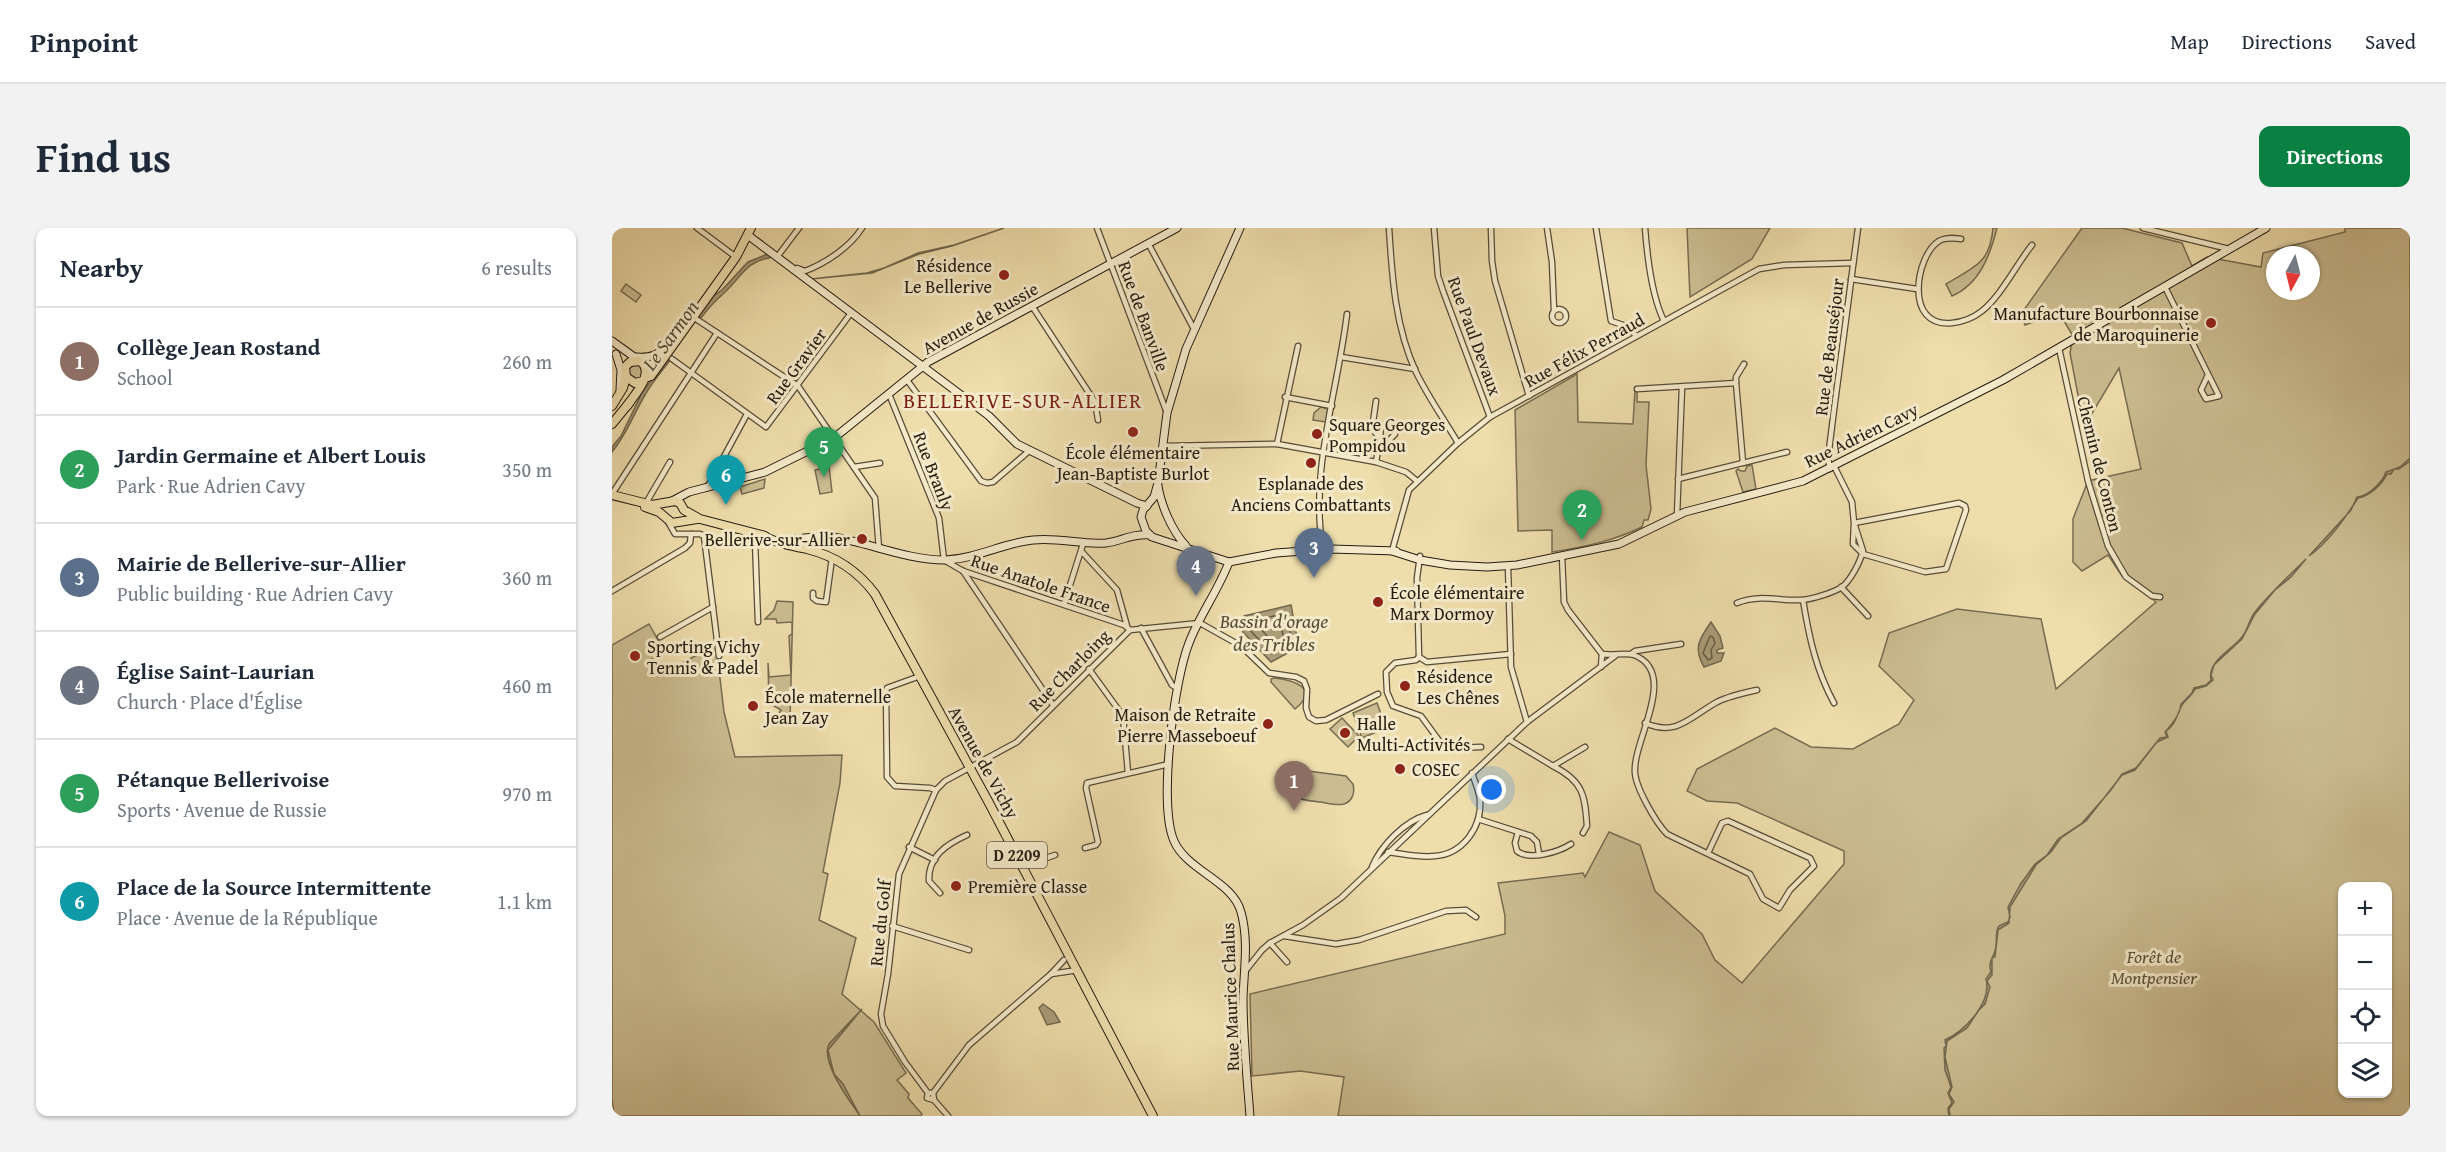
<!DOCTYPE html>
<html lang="en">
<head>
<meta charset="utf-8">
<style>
	:root { --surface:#fff; --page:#f2f2f3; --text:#1f2937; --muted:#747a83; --line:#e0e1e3; --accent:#0b8043 }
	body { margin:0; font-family:"Gentium Book Plus",serif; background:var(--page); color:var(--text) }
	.controls { position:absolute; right:18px; bottom:18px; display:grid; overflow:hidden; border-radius:12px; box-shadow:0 2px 4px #0004 }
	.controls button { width:54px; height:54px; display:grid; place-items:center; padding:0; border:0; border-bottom:2px solid var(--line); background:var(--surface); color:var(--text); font:30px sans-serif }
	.compass { position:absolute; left:1654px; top:18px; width:54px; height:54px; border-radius:50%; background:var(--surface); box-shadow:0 2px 4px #0004; rotate:187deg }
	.you { position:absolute; left:880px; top:562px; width:21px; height:21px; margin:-15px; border:4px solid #fff; border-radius:50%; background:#1a73e8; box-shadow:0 0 0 9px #1a73e833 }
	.badge { display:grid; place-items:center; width:39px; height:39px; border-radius:50%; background:var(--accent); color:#fff; font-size:20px; font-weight:700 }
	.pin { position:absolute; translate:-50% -50px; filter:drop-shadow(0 2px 3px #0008) }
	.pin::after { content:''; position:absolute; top:32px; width:21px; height:18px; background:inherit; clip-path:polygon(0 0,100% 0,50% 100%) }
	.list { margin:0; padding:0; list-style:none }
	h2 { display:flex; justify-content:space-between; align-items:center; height:78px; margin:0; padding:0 24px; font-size:26px }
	h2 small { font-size:20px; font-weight:400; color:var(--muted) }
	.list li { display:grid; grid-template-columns:39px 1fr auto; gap:18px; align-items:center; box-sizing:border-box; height:108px; padding:0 24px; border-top:2px solid var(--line) }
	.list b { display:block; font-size:22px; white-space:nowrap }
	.list p { margin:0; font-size:20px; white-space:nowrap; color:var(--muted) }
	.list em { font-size:20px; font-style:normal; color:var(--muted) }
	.icon { flex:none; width:33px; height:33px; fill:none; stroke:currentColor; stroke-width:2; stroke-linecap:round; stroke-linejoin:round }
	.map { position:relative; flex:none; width:1798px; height:888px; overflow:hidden; border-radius:12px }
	header { display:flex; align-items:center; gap:36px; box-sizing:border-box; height:84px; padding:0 30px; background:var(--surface); border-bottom:2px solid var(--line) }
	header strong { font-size:28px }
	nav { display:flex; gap:33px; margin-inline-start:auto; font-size:21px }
	.intro { display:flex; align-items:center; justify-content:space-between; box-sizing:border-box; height:144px; padding:0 36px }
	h1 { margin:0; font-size:42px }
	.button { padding:15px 27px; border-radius:12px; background:var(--accent); color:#fff; font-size:21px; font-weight:700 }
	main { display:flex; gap:36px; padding:0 36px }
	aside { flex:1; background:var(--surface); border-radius:12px; box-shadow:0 2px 4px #0004 }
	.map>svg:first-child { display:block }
</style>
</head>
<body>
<header>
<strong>Pinpoint</strong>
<nav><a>Map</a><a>Directions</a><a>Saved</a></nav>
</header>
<div class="intro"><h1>Find us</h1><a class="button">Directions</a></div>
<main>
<aside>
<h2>Nearby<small>6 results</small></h2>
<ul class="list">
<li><span class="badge" style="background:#8d6e63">1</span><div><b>Collège Jean Rostand</b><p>School</p></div><em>260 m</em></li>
<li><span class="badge" style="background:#2e9e5b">2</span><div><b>Jardin Germaine et Albert Louis</b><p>Park · Rue Adrien Cavy</p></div><em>350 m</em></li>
<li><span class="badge" style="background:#5c6f8a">3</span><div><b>Mairie de Bellerive-sur-Allier</b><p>Public building · Rue Adrien Cavy</p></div><em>360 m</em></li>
<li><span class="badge" style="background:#6b7280">4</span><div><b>Église Saint-Laurian</b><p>Church · Place d'Église</p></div><em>460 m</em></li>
<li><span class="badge" style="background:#2e9e5b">5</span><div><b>Pétanque Bellerivoise</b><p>Sports · Avenue de Russie</p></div><em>970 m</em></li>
<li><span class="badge" style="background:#0f9aa8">6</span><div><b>Place de la Source Intermittente</b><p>Place · Avenue de la République</p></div><em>1.1 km</em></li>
</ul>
</aside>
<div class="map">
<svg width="1798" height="888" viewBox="0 0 1798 888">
	<rect width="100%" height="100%" fill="#eedeac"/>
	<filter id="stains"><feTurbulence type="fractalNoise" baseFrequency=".00333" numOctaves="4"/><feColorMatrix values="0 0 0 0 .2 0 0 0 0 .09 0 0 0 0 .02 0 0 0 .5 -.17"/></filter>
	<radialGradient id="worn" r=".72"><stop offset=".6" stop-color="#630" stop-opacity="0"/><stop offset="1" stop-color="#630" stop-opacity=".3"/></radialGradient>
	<!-- green -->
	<g fill="#cbbd91" stroke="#776c50" stroke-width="1.5" fill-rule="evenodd">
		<polygon points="1075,0 1158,0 1140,31 1078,69"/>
		<path d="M1381 0H1385C1378 27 1368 56 1340 68L1334 56C1362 39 1378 36 1381 0Z"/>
		<path d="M1470 0H1510L1570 15 1580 38 1595 29 1649 39 1651 25 1733 4V0H1798V888H726L732 849 688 843 640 848 638 766 893 706V688L886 655 971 645 973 649 997 604 1028 617 1043 663 1090 706 1103 732 1130 755 1232 636V623L1125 575 1095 573 1075 563 1085 541 1163 500 1199 519 1241 521 1287 496 1302 472 1267 438 1277 405 1345 381 1429 391 1444 461 1544 374 1510 348 1496 327 1470 343 1461 334V291L1476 253 1529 241 1507 140 1472 199 1458 125 1461 108 1452 93 1430 91 1413 97 1409 86ZM1663 27H1699V63H1663ZM1730 658H1776V866H1730Z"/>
		<polygon points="14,56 29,67 24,74 9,63"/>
		<polygon points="26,135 32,140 29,150 25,152 18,149 16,141"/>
		<path d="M965 146 966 194 1021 196 1023 161H1025V174H1037L1034 237 1039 281 1036 292H1032L1030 299C1001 313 972 319 940 324V302L906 303 903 182Z"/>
		<polygon points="709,179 716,181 714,194 701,192 702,185"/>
		<polygon points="1140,237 1144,261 1131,264 1124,243 1126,241 1129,243 1133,243 1135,238"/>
		<polygon points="217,239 220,264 208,266 203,242"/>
		<polygon points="153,251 152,260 130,266 128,259"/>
		<polygon points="165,373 181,374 178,493 166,487 169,482 157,475 156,435 157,449 179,447 177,408 180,406 180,394 165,395 164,391 153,391 162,382"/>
		<polygon points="37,396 53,424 40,431 49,446 104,417 112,484 123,529 230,527 228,555 211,644 216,646 207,692 244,710 230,766 262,794 294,845 285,852 297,866 296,870 310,886 309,888 3,888 2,886 0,871 0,417"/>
		<path d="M662 450C681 452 709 460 683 481L659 454V451Z"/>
		<polygon points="765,475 774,500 750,510 741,485"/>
		<polygon points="730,490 747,508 736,519 718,501"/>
		<path d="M688 542 734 548 741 556C743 564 741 573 732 576 725 578 715 575 708 574 691 572 663 570 680 546Z"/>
	</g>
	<!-- water -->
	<g fill="#a99c77" stroke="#73684e" stroke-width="1.5">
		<polygon points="392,0 340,18 307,26 260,45 199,51 255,45 272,40 306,25 342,17"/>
		<path d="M156 26 159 29 157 30C134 33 128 51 112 65 102 74 97 79 89 90L86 88 100 69 110 62 136 34Z"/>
		<path d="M56 129 59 131C50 143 40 154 33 167 21 187 15 206 0 224V219L9 208 30 165Z"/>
		<path d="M1797 231 1798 233 1787 241H1782L1779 246H1775C1770 257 1757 268 1746 270 1733 290 1716 315 1697 328L1739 282 1745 269C1756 268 1770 255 1774 244L1788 239Z"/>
		<path d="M1694 331 1679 349 1663 362 1643 386 1630 411 1602 437 1599 447 1601 452 1594 458 1583 461C1580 468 1574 471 1570 477 1565 486 1564 497 1554 503L1556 509 1545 514 1523 542 1510 547 1474 593 1449 610 1439 624 1424 637 1398 679 1397 695 1386 702 1383 729 1380 730V747L1375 753 1378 759 1373 776 1367 782 1355 800 1335 813 1333 829 1340 859 1337 866 1342 874 1337 881 1338 888H1337L1336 880 1340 875 1336 865 1339 859 1333 842 1332 820 1334 818 1333 812C1354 802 1380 774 1374 751L1379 744C1375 732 1384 728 1384 717 1385 712 1383 703 1387 698 1388 697 1394 695 1396 694L1398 689 1396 679 1408 657 1423 636 1435 627 1446 611 1470 595 1499 562 1510 546 1524 540 1548 510 1555 509 1553 504C1560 496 1568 487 1569 476L1580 465 1582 460 1594 457 1599 452C1595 433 1619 423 1630 409 1636 402 1637 391 1643 384 1658 365 1678 347 1694 331Z"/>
		<polygon points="679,377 685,409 685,420 659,434 631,404 628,395 632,388"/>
		<path d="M1099 394 1108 408 1111 420 1105 422V425H1112L1109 433 1092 439C1081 420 1087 411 1099 394Z"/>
		<polygon points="431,776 442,784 448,794 435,797 427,780"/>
		<path d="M250 781 216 822 222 846 231 856 248 888C238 873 208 834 217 816Z"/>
	</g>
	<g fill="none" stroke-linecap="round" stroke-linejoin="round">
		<!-- shore -->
		<g stroke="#665c44" stroke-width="1.5">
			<polygon points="673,385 679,408 679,416 660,426 637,401 635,395"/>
			<polygon points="668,395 672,411 662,416 648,400"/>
			<polygon points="1098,408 1101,409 1103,415 1099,422 1100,430 1096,432 1091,425"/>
		</g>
		<defs>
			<g id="street">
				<polyline points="85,0 124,29"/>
				<polyline points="485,0 555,185"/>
				<path d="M777 0C780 48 783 99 804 144 816 169 832 191 846 215"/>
				<polyline points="822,0 826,48 831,63 878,189"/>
				<polyline points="879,0 880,33 883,53 917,168"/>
				<polyline points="935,0 940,34 942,82"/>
				<polyline points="984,0 999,93 1017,99 1024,108"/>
				<path d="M1033 0C1035 26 1040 69 1052 93"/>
				<polyline points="1531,0 1617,21"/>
				<path d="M1349 11C1342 10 1334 9 1327 13 1304 27 1291 100 1340 95 1351 94 1361 90 1370 83 1389 68 1404 37 1420 17"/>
				<polyline points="536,15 582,101"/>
				<polyline points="165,29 187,0"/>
				<path d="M185 40 193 43C214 35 238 19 250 0"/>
				<polyline points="1239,51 1305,61"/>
				<polyline points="1553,59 1593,140 1607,168 1594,171 1589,162 1596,147"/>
				<polyline points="418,79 422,81 483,174 486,192"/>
				<circle cx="947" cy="88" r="7"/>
				<polyline points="81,89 186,158 263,270 267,321"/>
				<polyline points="1447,120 1476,253 1496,318 1514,349 1540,368 1548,369"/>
				<polyline points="729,129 803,141"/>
				<polyline points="60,131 154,199 239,85"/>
				<polyline points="295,152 369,253 375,255 381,254 417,223"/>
				<polyline points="1124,155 1124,149 1132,136"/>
				<polyline points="1025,161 1124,155 1131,235"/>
				<polyline points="277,166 327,290 332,332 351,343 512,397 518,402"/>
				<polyline points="673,169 720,178"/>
				<polyline points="665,216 686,118"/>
				<polyline points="551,218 665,216 764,234 794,244 805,253"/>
				<polyline points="766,224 783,206 784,200 780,195 769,198 768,210"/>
				<polyline points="764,234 768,210 760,201 764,173"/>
				<polyline points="1222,238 1240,274 1242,295 1241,316 1251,326 1313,344 1334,341 1354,282 1353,278 1347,275 1242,295"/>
				<polyline points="242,239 268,235"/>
				<polyline points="1218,241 1216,230 1222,182 1246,0"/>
				<polyline points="1066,251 1175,224"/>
				<polyline points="95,260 135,186"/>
				<polyline points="0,266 105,105"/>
				<polyline points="34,275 58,234"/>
				<polyline points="1065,287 1070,159"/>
				<polyline points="55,292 63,306 88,306 92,308 107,428"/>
				<polyline points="145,306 143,313 146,394"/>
				<path d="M711 321C697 245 726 162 735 86"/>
				<polyline points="780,323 797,262 846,215 878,189 1147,41 1172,37 1241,35"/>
				<polyline points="470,324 505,362 515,398"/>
				<polyline points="808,328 805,350 807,429 815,434 899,426"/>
				<polyline points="950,328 952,374 956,382 990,426 989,439"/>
				<polyline points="896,338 899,439 915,494"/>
				<polyline points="351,343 441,477"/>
				<polyline points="1229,359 1256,388"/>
				<polyline points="0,363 73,320 78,315 79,306"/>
				<polyline points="201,365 201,370 205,373 214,374 220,330"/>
				<path d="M1191 372C1197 409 1204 442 1222 475"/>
				<path d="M1125 375C1147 366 1167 373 1190 372 1200 371 1221 365 1230 359 1239 352 1248 334 1251 323L1243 298"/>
				<polyline points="452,376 471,316"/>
				<polyline points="529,400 560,457 565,460"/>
				<polyline points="48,409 101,379"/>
				<path d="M990 426C1000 428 1015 424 1022 427 1068 445 1020 513 1023 545 1024 560 1044 595 1055 606L1061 609 1138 646 1151 671 1167 680 1178 662 1202 638 1198 630 1116 593 1110 595 1096 625"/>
				<polyline points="1019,426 1023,423 1069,416"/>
				<polyline points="807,429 804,432 783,435 774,444 775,464 781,478 809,488 831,518 839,520 869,519"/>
				<polyline points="477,441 511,488 516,545"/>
				<polyline points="308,448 275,460 274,463 275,549 283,558 318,560 324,562"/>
				<path d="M1033 495C1065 509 1078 489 1105 474 1117 468 1131 465 1145 462"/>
				<polyline points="896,511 941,538 973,519"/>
				<path d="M941 538C971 553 973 567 975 598L971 605"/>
				<polyline points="866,591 919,608 925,614 927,626"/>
				<path d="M906 604 903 615 905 623C917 633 947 624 959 616"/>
				<polyline points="297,619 323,632"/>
				<polyline points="473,620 484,617 486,614 474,560 475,555 557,536"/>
				<path d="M776 624C792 626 808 630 823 628 851 626 870 599 868 572 867 563 863 554 860 545"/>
				<polyline points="411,638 443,627"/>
				<path d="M760 639C769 617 793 593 815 587"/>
				<path d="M328 665 317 653C316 628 335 616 355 607"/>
				<polyline points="280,698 357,722"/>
				<polyline points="672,708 724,716 747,712 834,683 854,682 864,689"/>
				<polyline points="658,715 675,734"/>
				<polyline points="634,742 650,722 658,715 691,697 729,670 915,494 1003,428"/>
				<polyline points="439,746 466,742"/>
				<polyline points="316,865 321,865 322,872 315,870 316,865 293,834 271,798 269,786 276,746 287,646 324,562 333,553 405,514 518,402 588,395 629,418 657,445 684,449 692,453 695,461 694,480 697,489 704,493 714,492 766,466"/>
				<polyline points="321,865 357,817 439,746 452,732"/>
				<polyline points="322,872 336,888"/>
			</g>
			<g id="secondary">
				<polyline points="628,0 574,121 555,185 546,255 542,269 531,282 529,289 534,303 540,309 617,334 664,325 719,321 784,323"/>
				<polyline points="137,8 377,188 405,216 525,275 535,278"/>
				<polyline points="0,113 25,131"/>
				<polyline points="4,126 9,142 8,162"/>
				<path d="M24 129C39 130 48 127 56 115H62"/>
				<path d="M546 258C549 277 560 303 574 318"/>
				<polyline points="60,273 77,264 153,244 222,210 316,134 565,0"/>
				<path d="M167 312C185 313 203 306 221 309 258 315 295 332 333 332 364 331 391 315 421 312 446 309 469 317 494 315 509 313 522 305 538 307"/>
				<polyline points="780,323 808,332 838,337 875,339 905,337 1007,316 1073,284 1191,253 1391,152 1654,0"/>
				<path d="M617 334C606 363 587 388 577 415 562 453 546 576 562 613 575 643 621 653 629 684 637 713 632 741 631 770 631 809 635 849 638 888"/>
			</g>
			<g id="primary">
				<polyline points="33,150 39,148 124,29 139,0"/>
				<polyline points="0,178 11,160 14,149"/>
				<path d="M15 178C23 166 44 144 28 133L18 134 13 139 14 149 23 155 31 153"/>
				<polyline points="0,196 18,174"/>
				<polyline points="0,267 40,277 63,273 68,275 72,282 88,291 153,308"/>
				<polyline points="33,279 47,284 60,295 85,291"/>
				<path d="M150 307C164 315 180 318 195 321 223 328 246 343 263 366L376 573 541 888"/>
			</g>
		</defs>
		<!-- street casing -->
		<use href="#street" stroke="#564c37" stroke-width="7"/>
		<!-- secondary casing -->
		<use href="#secondary" stroke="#231b10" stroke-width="9"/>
		<!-- primary casing -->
		<use href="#primary" stroke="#231b10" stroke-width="10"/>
		<!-- street -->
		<use href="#street" stroke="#f4eac9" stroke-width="4.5"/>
		<!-- secondary -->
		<use href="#secondary" stroke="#f4eac9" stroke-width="7"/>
		<!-- primary -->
		<use href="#primary" stroke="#eedeac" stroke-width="8"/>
	</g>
	<!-- markers -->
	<g fill="#8f2418" stroke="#f4eac9" stroke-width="2">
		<circle cx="392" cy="47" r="6"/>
		<circle cx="1599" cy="95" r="6"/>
		<circle cx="521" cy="204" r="6"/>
		<circle cx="705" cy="206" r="6"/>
		<circle cx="699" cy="235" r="6"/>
		<circle cx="250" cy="311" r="6"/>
		<circle cx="766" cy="374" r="6"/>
		<circle cx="23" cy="428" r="6"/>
		<circle cx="793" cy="458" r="6"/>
		<circle cx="141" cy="478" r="6"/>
		<circle cx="656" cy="496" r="6"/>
		<circle cx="733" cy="505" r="6"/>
		<circle cx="788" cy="541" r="6"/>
		<circle cx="344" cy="658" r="6"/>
	</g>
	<g text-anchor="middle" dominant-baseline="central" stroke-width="6" stroke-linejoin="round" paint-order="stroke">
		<!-- shield labels -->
		<rect fill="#f4eac9" stroke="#625948" stroke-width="1.5" x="375" y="614" width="60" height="26" rx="4.5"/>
		<g font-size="16" font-weight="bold" fill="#231b10">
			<text x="405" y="627">D 2209</text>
		</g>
		<!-- poi labels -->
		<g font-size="18" fill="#231b10" stroke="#f4eac9" text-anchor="start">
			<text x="380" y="37" text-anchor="end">Résidence<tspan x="380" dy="21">Le Bellerive</tspan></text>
			<text x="1587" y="85" text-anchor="end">Manufacture Bourbonnaise<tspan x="1587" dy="21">de Maroquinerie</tspan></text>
			<text x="717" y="196">Square Georges<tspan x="717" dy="21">Pompidou</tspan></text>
			<text x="521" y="224" text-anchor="middle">École élémentaire<tspan x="521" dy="21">Jean-Baptiste Burlot</tspan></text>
			<text x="699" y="255" text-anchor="middle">Esplanade des<tspan x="699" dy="21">Anciens Combattants</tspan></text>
			<text x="238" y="311" text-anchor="end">Bellerive-sur-Allier</text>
			<text x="778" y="364">École élémentaire<tspan x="778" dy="21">Marx Dormoy</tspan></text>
			<text x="35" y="418">Sporting Vichy<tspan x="35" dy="21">Tennis &amp; Padel</tspan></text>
			<text x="805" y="448">Résidence<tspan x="805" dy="21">Les Chênes</tspan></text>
			<text x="153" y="468">École maternelle<tspan x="153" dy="21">Jean Zay</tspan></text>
			<text x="644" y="486" text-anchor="end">Maison de Retraite<tspan x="644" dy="21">Pierre Masseboeuf</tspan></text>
			<text x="745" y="495">Halle<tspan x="745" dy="21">Multi-Activités</tspan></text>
			<text x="800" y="541">COSEC</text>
			<text x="356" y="658">Première Classe</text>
		</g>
		<!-- street labels -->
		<g font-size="18" fill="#231b10" stroke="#f4eac9">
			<text transform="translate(532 88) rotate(70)">Rue de Banville</text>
			<text transform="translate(368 90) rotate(-29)">Avenue de Russie</text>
			<text transform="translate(863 108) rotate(70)">Rue Paul Devaux</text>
			<text transform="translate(1217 119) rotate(-83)">Rue de Beauséjour</text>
			<text transform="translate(972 122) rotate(-29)">Rue Félix Perraud</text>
			<text transform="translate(184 138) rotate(-54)">Rue Gravier</text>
			<text transform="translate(1249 207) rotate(-26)">Rue Adrien Cavy</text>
			<text transform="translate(1488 236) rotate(76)">Chemin de Conton</text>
			<text transform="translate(322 243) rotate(69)">Rue Branly</text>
			<text transform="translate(429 355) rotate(19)">Rue Anatole France</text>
			<text transform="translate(457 442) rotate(-45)">Rue Charloing</text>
			<text transform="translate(372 534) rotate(61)">Avenue de Vichy</text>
			<text transform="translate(268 695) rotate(-84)">Rue du Golf</text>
			<text transform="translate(618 769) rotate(-92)">Rue Maurice Chalus</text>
		</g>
		<!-- park labels -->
		<g font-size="18" font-style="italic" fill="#554c37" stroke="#f4eac9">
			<text x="1542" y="728">Forêt de<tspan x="1542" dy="21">Montpensier</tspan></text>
		</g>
		<!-- water labels -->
		<g font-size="20" font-style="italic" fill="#594f39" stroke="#f4eac9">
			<text transform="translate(58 107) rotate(-54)">Le Sarmon</text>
			<text x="662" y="392">Bassin d'orage<tspan x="662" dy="23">des Tribles</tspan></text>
		</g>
		<!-- quarter labels -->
		<g font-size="21" letter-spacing="1.5" fill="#7a1f14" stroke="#f4eac9">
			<text x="411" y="172">BELLERIVE-SUR-ALLIER</text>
		</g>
	</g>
	<rect width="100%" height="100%" filter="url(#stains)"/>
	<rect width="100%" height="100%" fill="url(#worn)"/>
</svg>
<div class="controls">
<button>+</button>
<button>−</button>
<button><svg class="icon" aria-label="locate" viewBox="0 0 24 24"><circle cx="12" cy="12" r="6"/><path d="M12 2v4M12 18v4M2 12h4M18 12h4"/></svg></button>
<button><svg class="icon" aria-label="layers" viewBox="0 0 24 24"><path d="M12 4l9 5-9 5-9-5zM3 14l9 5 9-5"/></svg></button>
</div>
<svg class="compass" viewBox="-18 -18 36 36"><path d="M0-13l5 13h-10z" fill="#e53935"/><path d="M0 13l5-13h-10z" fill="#747a83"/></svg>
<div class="you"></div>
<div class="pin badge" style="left:682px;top:583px;background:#8d6e63">1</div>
<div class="pin badge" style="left:970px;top:312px;background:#2e9e5b">2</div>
<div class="pin badge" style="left:702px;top:350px;background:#5c6f8a">3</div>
<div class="pin badge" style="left:584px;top:368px;background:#6b7280">4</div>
<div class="pin badge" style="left:212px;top:249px;background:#2e9e5b">5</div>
<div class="pin badge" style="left:114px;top:277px;background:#0f9aa8">6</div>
</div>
</main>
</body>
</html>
